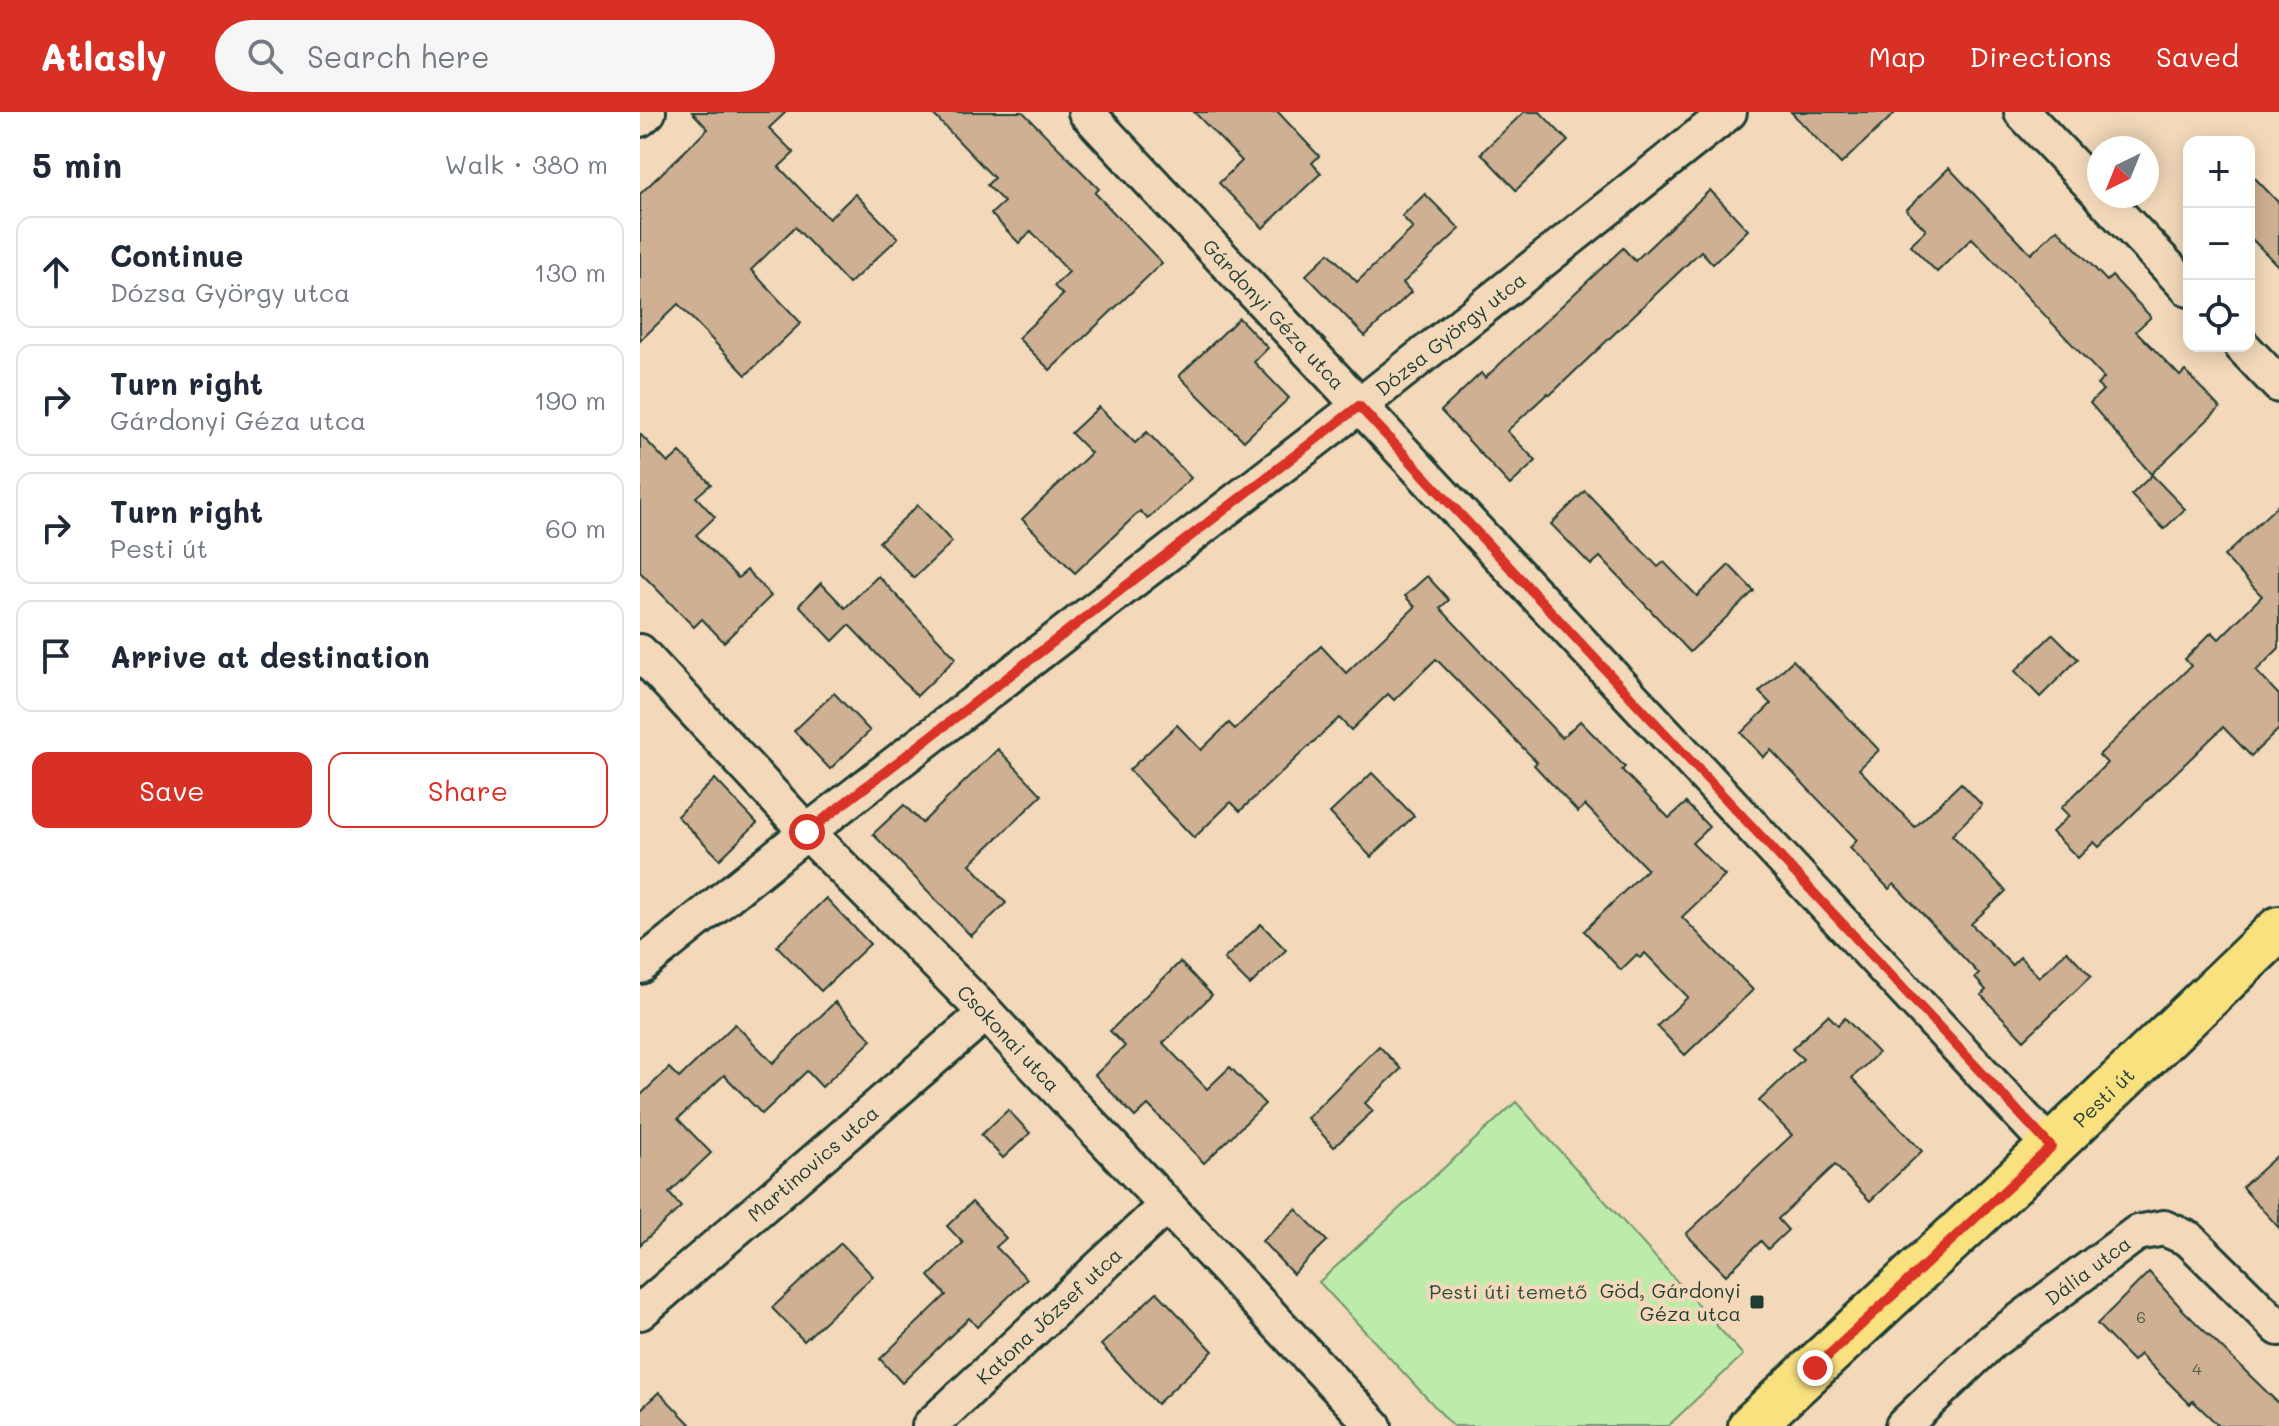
<!DOCTYPE html>
<html lang="en">
<head>
<meta charset="utf-8">
<style>
	:root { --surface:#fff; --page:#f6f6f7; --text:#1f2937; --muted:#747a83; --line:#e0e1e3; --accent:#d93025 }
	body { margin:0; font-family:Mali,sans-serif; background:var(--page); color:var(--text) }
	.controls { position:absolute; right:24px; top:24px; display:grid; overflow:hidden; border-radius:16px; box-shadow:0 4px 20px #0003 }
	.controls button { width:72px; height:72px; display:grid; place-items:center; padding:0; border:0; border-bottom:2px solid var(--line); background:var(--surface); color:var(--text); font:40px sans-serif }
	.compass { position:absolute; left:1447px; top:24px; width:72px; height:72px; border-radius:50%; background:var(--surface); box-shadow:0 4px 20px #0003; rotate:223deg }
	.stop { position:absolute; width:24px; height:24px; margin:-18px; border:6px solid #d93025; border-radius:50%; background:#fff }
	.stop.end { background:#d93025; border-color:#fff; box-shadow:0 2px 8px #0008 }
	.list { margin:0; padding:0; list-style:none }
	h2 { display:flex; justify-content:space-between; align-items:center; height:104px; margin:0; padding:0 32px; font-size:34px }
	h2 small { font-size:26px; font-weight:400; color:var(--muted) }
	.list li { display:grid; grid-template-columns:52px 1fr auto; gap:24px; align-items:center; box-sizing:border-box; height:112px; margin:0 16px 16px; padding:0 16px; border:2px solid var(--line); border-radius:16px }
	.list b { display:block; font-size:30px; white-space:nowrap }
	.list p { margin:0; font-size:26px; white-space:nowrap; color:var(--muted) }
	.list em { font-size:26px; font-style:normal; color:var(--muted) }
	.actions { display:flex; gap:16px; padding:24px 32px }
	.actions a { flex:1; padding:18px 0; border:2px solid var(--accent); border-radius:16px; text-align:center; font-size:28px; color:var(--accent) }
	.actions .main { background:var(--accent); color:#fff }
	.icon { flex:none; width:44px; height:44px; fill:none; stroke:currentColor; stroke-width:2; stroke-linecap:round; stroke-linejoin:round }
	.map { position:relative; flex:none; width:1639px; height:1314px; overflow:hidden }
	header { display:flex; align-items:center; gap:48px; box-sizing:border-box; height:112px; padding:0 40px; background:var(--accent); color:#fff }
	header strong { font-size:38px }
	nav { display:flex; gap:44px; margin-inline-start:auto; font-size:28px }
	.search { width:560px; height:72px; background:var(--page); display:flex; align-items:center; gap:20px; box-sizing:border-box; padding:0 28px; border-radius:44px; color:var(--muted); font-size:30px }
	main { display:flex }
	aside { flex:1; background:var(--surface) }
	.map>svg:first-child { display:block }
</style>
</head>
<body>
<header>
<strong>Atlasly</strong>
<div class="search"><svg class="icon" aria-label="search" viewBox="0 0 24 24"><circle cx="10" cy="10" r="6"/><path d="M15 15l6 6"/></svg>Search here</div>
<nav><a>Map</a><a>Directions</a><a>Saved</a></nav>
</header>
<main>
<aside>
<h2>5 min<small>Walk · 380 m</small></h2>
<ul class="list">
<li><svg class="icon" aria-label="ahead" viewBox="0 0 24 24"><path d="M12 20V5M6 11l6-6 6 6"/></svg><div><b>Continue</b><p>Dózsa György utca</p></div><em>130 m</em></li>
<li><svg class="icon" aria-label="right" viewBox="0 0 24 24"><path d="M7 20v-9h11M14 6l5 5-5 5"/></svg><div><b>Turn right</b><p>Gárdonyi Géza utca</p></div><em>190 m</em></li>
<li><svg class="icon" aria-label="right" viewBox="0 0 24 24"><path d="M7 20v-9h11M14 6l5 5-5 5"/></svg><div><b>Turn right</b><p>Pesti út</p></div><em>60 m</em></li>
<li><svg class="icon" aria-label="arrive" viewBox="0 0 24 24"><path d="M6 21V4h12l-3 4 3 4H6"/></svg><div><b>Arrive at destination</b></div></li>
</ul>
<div class="actions"><a class="main">Save</a><a>Share</a></div>
</aside>
<div class="map">
<svg width="1639" height="1314" viewBox="0 0 1639 1314">
	<rect width="100%" height="100%" fill="#f3d9ba"/>
	<filter id="ink" filterUnits="userSpaceOnUse"><feTurbulence type="fractalNoise" baseFrequency=".0125" numOctaves="2"/><feDisplacementMap in="SourceGraphic" scale="16" xChannelSelector="R" yChannelSelector="G"/><feConvolveMatrix kernelMatrix="1 2 1 2 8 2 1 2 1" color-interpolation-filters="sRGB"/></filter>
	<g filter="url(#ink)">
		<!-- green -->
		<polygon fill="#bdecaa" stroke="#6e946f" stroke-width="2" points="876,990 1103,1243 1028,1314 813,1314 679,1170"/>
		<!-- building -->
		<g fill="#cfb092" stroke="#1f3d34" stroke-width="2">
			<polygon points="52,0 146,0 129,16 154,41 139,55 189,107 215,82 258,126 209,172 155,115 111,158 161,211 106,263 38,192 0,229 0,82 68,17"/>
			<polygon points="291,0 383,0 459,77 455,81 522,151 410,258 378,226 423,183 414,174 429,160 391,119 379,131 351,102 364,90 347,73 354,66"/>
			<polygon points="554,0 638,0 679,44 672,51 681,61 623,116 579,71 602,49"/>
			<polygon points="884,0 900,0 928,29 876,78 841,41"/>
			<polygon points="1151,0 1256,0 1201,52"/>
			<polygon points="1309,56 1391,142 1417,117 1467,169 1472,164 1511,205 1496,219 1540,264 1545,259 1580,296 1511,362 1450,291 1463,278 1457,273 1464,266 1332,126 1297,160 1270,133 1286,118 1266,98"/>
			<polygon points="1609,60 1639,91 1639,155 1609,124"/>
			<polygon points="1070,78 1108,118 1073,152 1061,139 910,283 908,281 867,319 896,349 870,373 801,299 841,261 845,266 983,136 995,149"/>
			<polygon points="785,82 820,117 763,171 771,180 725,224 666,163 689,141 717,170 773,116 762,104"/>
			<polygon points="599,206 628,236 614,250 649,286 604,329 539,264"/>
			<polygon points="459,295 495,331 507,320 551,366 508,407 500,399 435,461 382,407 451,341 431,321"/>
			<polygon points="0,322 28,351 40,340 71,372 56,385 75,405 56,423 98,466 107,458 131,484 84,530 62,507 54,515 0,460"/>
			<polygon points="1512,363 1545,397 1524,417 1491,383"/>
			<polygon points="945,379 1018,455 1024,450 1057,484 1089,453 1114,479 1050,540 960,445 951,453 911,412"/>
			<polygon points="1639,392 1639,536 1616,559 1639,583 1639,617 1611,644 1583,615 1459,735 1454,730 1438,746 1412,720 1429,704 1421,696 1467,651 1459,643 1551,554 1545,547 1572,520 1579,527 1622,484 1584,444"/>
			<polygon points="278,393 312,430 274,466 239,430"/>
			<polygon points="238,464 316,546 277,584 209,513 193,529 159,493 181,471 205,496"/>
			<polygon points="787,464 809,488 800,496 922,626 940,609 985,655 982,658 1029,706 1046,691 1069,715 1052,731 1085,764 1042,805 1113,878 1045,943 1017,914 1048,885 1005,841 1000,846 996,843 981,858 944,819 1007,757 945,693 938,700 894,653 897,650 796,547 754,588 748,582 711,618 699,606 600,699 591,690 554,726 489,658 537,613 561,638 589,611 595,617 681,534 706,561 775,495 765,484"/>
			<polygon points="1413,522 1438,547 1400,585 1375,559"/>
			<polygon points="1153,548 1239,638 1219,657 1275,715 1321,671 1342,693 1312,723 1366,779 1331,812 1372,853 1380,845 1399,865 1427,839 1451,864 1384,928 1341,883 1346,878 1335,866 1339,862 1254,772 1249,777 1210,736 1217,728 1131,638 1123,645 1101,621 1131,592 1119,580"/>
			<polygon points="194,581 230,619 190,657 154,619"/>
			<polygon points="358,637 402,683 330,752 366,791 331,824 233,722 264,693 282,711"/>
			<polygon points="732,661 774,704 731,745 690,701"/>
			<polygon points="75,667 117,711 80,747 37,704"/>
			<polygon points="186,786 230,832 181,879 137,834"/>
			<polygon points="621,812 646,838 610,873 584,847"/>
			<polygon points="540,850 572,883 523,931 567,977 590,955 625,992 564,1051 508,993 495,1005 455,963 485,934 470,919"/>
			<polygon points="195,890 232,928 182,975 167,959 122,1002 84,963 38,1007 71,1041 29,1081 41,1095 0,1133 0,984 29,956 39,966 95,912 133,951"/>
			<polygon points="1188,903 1198,913 1205,906 1238,941 1212,966 1282,1039 1230,1089 1195,1053 1138,1107 1148,1118 1128,1137 1121,1129 1086,1163 1046,1122 1152,1023 1119,989 1163,947 1152,937"/>
			<polygon points="739,934 761,957 725,991 733,999 694,1035 667,1006"/>
			<polygon points="368,998 390,1021 363,1046 341,1023"/>
			<polygon points="1639,1042 1639,1116 1602,1075"/>
			<polygon points="332,1090 366,1126 356,1135 387,1167 337,1215 329,1206 262,1271 240,1247 306,1183 289,1164 323,1131 307,1114"/>
			<polygon points="656,1097 687,1129 653,1162 622,1129"/>
			<polygon points="201,1131 233,1164 164,1229 132,1196"/>
			<polygon points="1509,1160 1543,1198 1639,1292 1639,1314 1579,1314 1553,1289 1550,1292 1500,1242 1493,1249 1457,1212"/>
			<polygon points="517,1180 573,1239 517,1292 461,1233"/>
			<polygon points="19,1280 52,1314 0,1314 0,1298"/>
		</g>
		<g fill="none" stroke-linecap="round" stroke-linejoin="round">
			<defs>
				<g id="street">
					<path id="s1" d="M446 0 1411 1035"/>
					<polyline points="1382,0 1459,81"/>
					<polyline points="0,7 8,0"/>
					<polyline points="1461,84 1549,177"/>
					<polyline points="1602,234 1639,273"/>
					<path id="s2" d="M0 540 167 720 346 901 734 1314"/>
					<path id="s3" d="M0 854 167 720 719 294 1089 0"/>
					<path id="s4" d="M0 1200 346 901"/>
					<path id="s5" d="M290 1314 526 1094"/>
					<path id="s6" d="M1263 1314 1351 1230 1497 1121 1524 1116 1549 1127 1639 1216"/>
				</g>
				<g id="primary">
					<path id="s7" d="M1111 1314 1411 1035 1639 817"/>
				</g>
			</defs>
			<!-- street casing -->
			<use href="#street" stroke="#1f3d34" stroke-width="40"/>
			<!-- primary casing -->
			<use href="#primary" stroke="#1f3d34" stroke-width="50"/>
			<!-- street -->
			<use href="#street" stroke="#f3d9ba" stroke-width="34"/>
			<!-- primary -->
			<use href="#primary" stroke="#fae180" stroke-width="44"/>
		</g>
	</g>
	<g fill="none" stroke-linecap="round" stroke-linejoin="round" filter="url(#ink)">
		<!-- route -->
		<polyline stroke="#d93025" stroke-width="10" points="167,720 719,294 1411,1035 1175,1256"/>
	</g>
	<!-- markers -->
	<rect fill="#1f3d34" stroke="#f3d9ba" stroke-width="3" x="1109" y="1182" width="16" height="16" rx="4"/>
	<g text-anchor="middle" dominant-baseline="central" stroke-width="8" stroke-linejoin="round" paint-order="stroke">
		<!-- number labels -->
		<g font-size="16" fill="#4b5a4c">
			<text x="1501" y="1204">6</text>
			<text x="1557" y="1256">4</text>
		</g>
		<!-- street labels -->
		<g font-size="20" fill="#1f3d34" stroke="#f3d9ba">
			<text stroke="none"><textPath href="#s1" startOffset="276">Gárdonyi Géza utca</textPath></text>
			<text stroke="none"><textPath href="#s3" startOffset="1028">Dózsa György utca</textPath></text>
			<text stroke="none"><textPath href="#s2" startOffset="534">Csokonai utca</textPath></text>
			<text stroke="none"><textPath href="#s7" startOffset="482">Pesti út</textPath></text>
			<text stroke="none"><textPath href="#s4" startOffset="228">Martinovics utca</textPath></text>
			<text stroke="none"><textPath href="#s6" startOffset="242">Dália utca</textPath></text>
			<text stroke="none"><textPath href="#s5" startOffset="162">Katona József utca</textPath></text>
		</g>
		<!-- poi labels -->
		<g font-size="20" fill="#1f3d34" stroke="#f3d9ba" text-anchor="end">
			<text x="1101" y="1178">Göd, Gárdonyi<tspan x="1101" dy="23">Géza utca</tspan></text>
		</g>
		<!-- park labels -->
		<g font-size="20" fill="#2f4e40" stroke="#f3d9ba">
			<text x="868" y="1179">Pesti úti temető</text>
		</g>
	</g>
</svg>
<div class="controls">
<button>+</button>
<button>−</button>
<button><svg class="icon" aria-label="locate" viewBox="0 0 24 24"><circle cx="12" cy="12" r="6"/><path d="M12 2v4M12 18v4M2 12h4M18 12h4"/></svg></button>
</div>
<svg class="compass" viewBox="-18 -18 36 36"><path d="M0-13l5 13h-10z" fill="#e53935"/><path d="M0 13l5-13h-10z" fill="#747a83"/></svg>
<div class="stop" style="left:167px;top:720px"></div>
<div class="stop end" style="left:1175px;top:1256px"></div>
</div>
</main>
</body>
</html>
